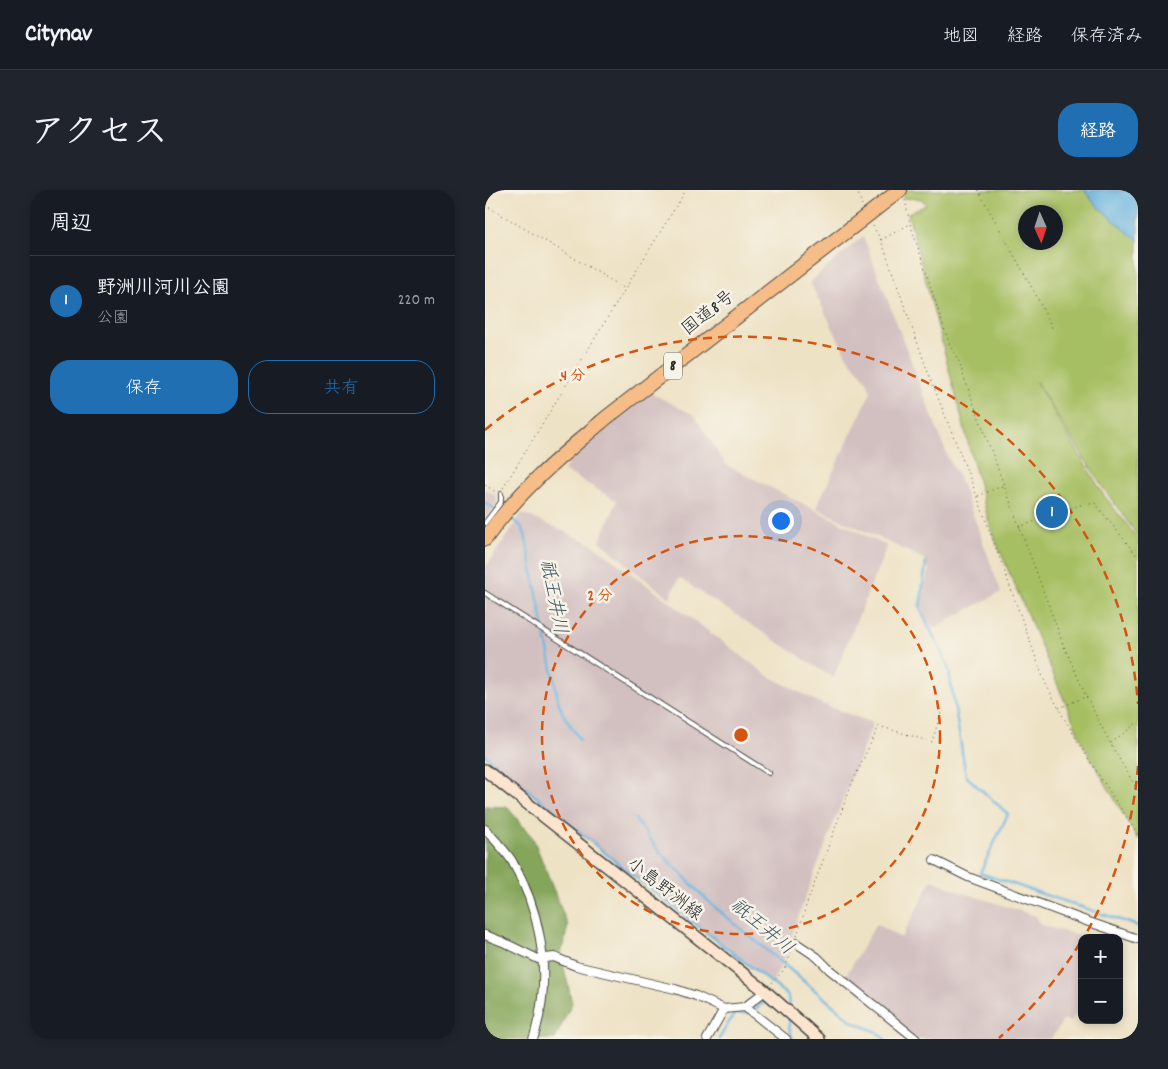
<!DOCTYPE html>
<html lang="ja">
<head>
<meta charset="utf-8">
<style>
	:root { --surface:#171b24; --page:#20242c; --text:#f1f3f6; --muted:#9ea1a6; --line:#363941; --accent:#1f6fb2 }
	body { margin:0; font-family:Dekko,"Klee One",sans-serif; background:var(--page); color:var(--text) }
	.controls { position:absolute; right:15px; bottom:15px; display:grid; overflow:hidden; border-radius:10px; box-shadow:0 2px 8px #0003 }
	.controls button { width:45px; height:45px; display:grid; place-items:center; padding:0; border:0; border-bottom:1px solid var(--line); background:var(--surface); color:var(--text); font:25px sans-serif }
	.compass { position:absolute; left:533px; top:15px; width:45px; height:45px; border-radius:50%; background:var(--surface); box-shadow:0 2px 8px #0003; rotate:177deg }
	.you { position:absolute; left:295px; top:330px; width:18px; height:18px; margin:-12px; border:4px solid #fff; border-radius:50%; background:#1a73e8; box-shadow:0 0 0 8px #1a73e833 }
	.badge { display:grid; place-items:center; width:32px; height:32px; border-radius:50%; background:var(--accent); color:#fff; font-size:16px; font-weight:700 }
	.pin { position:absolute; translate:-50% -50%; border:2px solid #fff; box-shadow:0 1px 5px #0006 }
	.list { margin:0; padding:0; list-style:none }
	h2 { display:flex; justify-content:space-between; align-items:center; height:65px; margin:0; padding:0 20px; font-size:21px }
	h2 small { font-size:16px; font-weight:400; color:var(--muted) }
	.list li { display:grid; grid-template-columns:32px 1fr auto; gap:15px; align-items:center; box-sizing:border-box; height:90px; padding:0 20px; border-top:1px solid var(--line) }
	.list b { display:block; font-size:19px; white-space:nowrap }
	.list p { margin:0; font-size:16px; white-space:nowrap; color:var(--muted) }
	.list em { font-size:16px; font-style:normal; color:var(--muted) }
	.actions { display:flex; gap:10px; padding:15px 20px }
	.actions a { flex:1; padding:11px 0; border:1px solid var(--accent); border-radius:20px; text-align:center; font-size:18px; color:var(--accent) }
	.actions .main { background:var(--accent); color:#fff }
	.map { position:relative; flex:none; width:653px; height:849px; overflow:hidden; border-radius:20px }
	header { display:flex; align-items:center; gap:30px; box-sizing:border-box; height:70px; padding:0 25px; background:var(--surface); border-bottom:1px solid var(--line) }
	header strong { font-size:24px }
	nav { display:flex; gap:28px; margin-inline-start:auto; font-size:18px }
	.intro { display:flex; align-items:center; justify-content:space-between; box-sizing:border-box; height:120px; padding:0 30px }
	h1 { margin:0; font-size:35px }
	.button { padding:12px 22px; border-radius:20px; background:var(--accent); color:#fff; font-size:18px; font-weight:700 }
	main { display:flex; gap:30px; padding:0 30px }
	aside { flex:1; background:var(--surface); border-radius:20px; box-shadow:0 2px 8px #0003 }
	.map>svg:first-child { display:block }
</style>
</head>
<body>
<header>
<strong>Citynav</strong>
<nav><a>地図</a><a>経路</a><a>保存済み</a></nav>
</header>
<div class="intro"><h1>アクセス</h1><a class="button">経路</a></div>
<main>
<aside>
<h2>周辺<small></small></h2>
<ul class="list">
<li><span class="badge">1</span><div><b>野洲川河川公園</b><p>公園</p></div><em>220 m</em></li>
</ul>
<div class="actions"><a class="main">保存</a><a>共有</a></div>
</aside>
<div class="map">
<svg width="653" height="849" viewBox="0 0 653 849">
	<rect width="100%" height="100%" fill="#f7f3e8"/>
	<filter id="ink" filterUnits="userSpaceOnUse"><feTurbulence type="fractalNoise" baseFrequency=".02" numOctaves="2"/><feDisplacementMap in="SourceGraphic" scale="10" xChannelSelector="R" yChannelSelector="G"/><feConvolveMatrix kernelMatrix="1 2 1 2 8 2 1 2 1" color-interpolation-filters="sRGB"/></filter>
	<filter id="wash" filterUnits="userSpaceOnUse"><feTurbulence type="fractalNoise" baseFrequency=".0096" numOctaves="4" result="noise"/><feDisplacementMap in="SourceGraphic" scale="20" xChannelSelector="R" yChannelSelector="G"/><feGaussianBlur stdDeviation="1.12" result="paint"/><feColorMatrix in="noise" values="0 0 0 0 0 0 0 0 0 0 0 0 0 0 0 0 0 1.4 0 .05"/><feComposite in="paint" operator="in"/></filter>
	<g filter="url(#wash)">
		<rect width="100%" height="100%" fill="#eee2c5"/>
		<!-- industrial -->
		<g fill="#d2bfc0">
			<polygon points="378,46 464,270 475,289 516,402 443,441 433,415 444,381 439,369 331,318 386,202 382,191 361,165 325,92"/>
			<polygon points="166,203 209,225 241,275 402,356 348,488 194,388 185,408 151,382 115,351 132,311 79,280 88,266"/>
			<polygon points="0,299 10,305 12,312 0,330"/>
			<polygon points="37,323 107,354 282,485 337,514 388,533 324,697 296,776 287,792 135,674 0,565 0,378"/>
			<polygon points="447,690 473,701 551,726 556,735 601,748 597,748 597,815 585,832 579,829 566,849 432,849 359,789 391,734 416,748"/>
		</g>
		<!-- green -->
		<path fill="#a7bf64" stroke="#697548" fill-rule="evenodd" d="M415 0H599L610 14 653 51V346L619 299 551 192 618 304 653 349V650L599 556 506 340 423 23 441 15 437 9 418 8ZM540 22H570V52H540Z"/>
		<!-- forest -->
		<polygon fill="#85a65a" stroke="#586842" points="0,616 22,617 48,648 83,736 76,764 87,813 70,849 0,849"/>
		<!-- water -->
		<polygon fill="#66b3df" stroke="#486f85" points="599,0 653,0 653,51 610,14"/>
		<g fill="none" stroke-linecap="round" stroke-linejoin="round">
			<!-- stream -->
			<g stroke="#66b3df" stroke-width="2.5">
				<polyline points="0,313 12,320"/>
				<polyline points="23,326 36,336 40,344 74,514 78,524 95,550"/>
				<polyline points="441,372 435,418 463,476 481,586 523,624 495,683 653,736"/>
				<polyline points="0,565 141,680 297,801 303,806 304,818"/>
				<polyline points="150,629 174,661 226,714 368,832 392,842 400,849"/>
				<polyline points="268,821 283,809"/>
				<polyline points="304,828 304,837 308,849"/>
				<polyline points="234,849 249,824 264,823"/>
			</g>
		</g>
	</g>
	<g filter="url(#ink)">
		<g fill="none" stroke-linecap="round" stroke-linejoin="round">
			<defs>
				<g id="lane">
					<polyline points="0,333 16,312 16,304"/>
					<polyline points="0,403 284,583"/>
				</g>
				<g id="street">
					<path d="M0 639C9 649 20 660 27 671 54 718 65 774 54 827 52 834 51 842 48 849"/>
					<polyline points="449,670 483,687 601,731 653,749"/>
					<polyline points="0,745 18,752 53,769 69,767 91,776 190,799 211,806 239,819 260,817 280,801"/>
					<polyline points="311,753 332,767 345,780 431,849"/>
					<polyline points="260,817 301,849"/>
					<polyline points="222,849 239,819"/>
				</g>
				<polyline id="secondary" points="0,580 280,801 334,849"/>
				<path id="highway" d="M0 349C33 301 77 265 121 228L415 0"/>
			</defs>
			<!-- lane casing -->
			<use href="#lane" stroke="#484642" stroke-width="6"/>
			<!-- street casing -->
			<use href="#street" stroke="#484642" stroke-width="10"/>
			<!-- secondary casing -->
			<use href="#secondary" stroke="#484642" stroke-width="14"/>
			<!-- highway casing -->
			<use href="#highway" stroke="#484642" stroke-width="16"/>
			<!-- path -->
			<g stroke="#484642" stroke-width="1" stroke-dasharray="1 4" stroke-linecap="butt">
				<polyline points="372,0 377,15"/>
				<polyline points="493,0 551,105 568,140"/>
				<path d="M420 10 425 33 464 153C469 165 475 169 477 182L578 454 601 506 625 553 653 601"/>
				<polyline points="0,15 139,98"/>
				<path d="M388 36 396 50 444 185 492 306 559 490C585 544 620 594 653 645"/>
				<polyline points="396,50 425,34"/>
				<polyline points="0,295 11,302"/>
				<polyline points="18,298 201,0"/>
				<polyline points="493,306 517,296"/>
				<polyline points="534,337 601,313 610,313 653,367"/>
				<polyline points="574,518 600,507"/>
				<polyline points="626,553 653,532"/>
				<polyline points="312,746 321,716 367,593 394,536 447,552 457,519"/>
				<polyline points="287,793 299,780 307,761"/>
			</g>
			<!-- lane -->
			<use href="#lane" stroke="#fff" stroke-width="4"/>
			<!-- street -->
			<use href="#street" stroke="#fff" stroke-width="8"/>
			<!-- secondary -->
			<use href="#secondary" stroke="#fce5cf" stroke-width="11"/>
			<!-- highway -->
			<use href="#highway" stroke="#f7bd88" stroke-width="14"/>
		</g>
	</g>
	<!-- distance rings -->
	<g fill="none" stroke="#d5540f" stroke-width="2.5" stroke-dasharray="9 6">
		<circle cx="256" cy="545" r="199"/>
		<path d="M653 576A398 398 0 0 1 599 747M595 753A398 398 0 0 1 514 848M0 240A398 398 0 0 1 653 514"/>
	</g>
	<g text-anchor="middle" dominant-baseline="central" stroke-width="5" stroke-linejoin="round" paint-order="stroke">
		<!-- shield labels -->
		<rect fill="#f7f3e8" stroke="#686764" stroke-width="1" x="179" y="162.5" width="18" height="27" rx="4"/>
		<g font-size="16" font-weight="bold" fill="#2b2b2b">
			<text x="188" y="176">8</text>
		</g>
		<!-- street labels -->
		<g font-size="18" fill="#2b2b2b" stroke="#f7f3e8">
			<text transform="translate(224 124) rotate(-38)">国道8号</text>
			<text transform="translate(179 700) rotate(38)">小島野洲線</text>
		</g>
		<!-- water labels -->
		<g font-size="19" font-style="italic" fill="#3d5461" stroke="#f7f3e8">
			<text transform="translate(67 407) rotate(79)">祇王井川</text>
			<text transform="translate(276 738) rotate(40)">祇王井川</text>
		</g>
	</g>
	<circle cx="256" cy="545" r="8" fill="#d5540f" stroke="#f7f3e8" stroke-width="2.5"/>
	<g font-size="15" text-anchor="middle" font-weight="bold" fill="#d5540f" stroke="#f7f3e8" stroke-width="5" stroke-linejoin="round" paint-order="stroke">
		<text x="88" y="190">4 分</text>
		<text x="115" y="410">2 分</text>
	</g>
</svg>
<div class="controls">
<button>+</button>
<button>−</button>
</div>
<svg class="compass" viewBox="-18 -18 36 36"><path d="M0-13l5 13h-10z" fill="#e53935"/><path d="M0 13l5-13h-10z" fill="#9ea1a6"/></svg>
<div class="you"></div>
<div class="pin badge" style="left:567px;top:322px">1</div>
</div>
</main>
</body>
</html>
